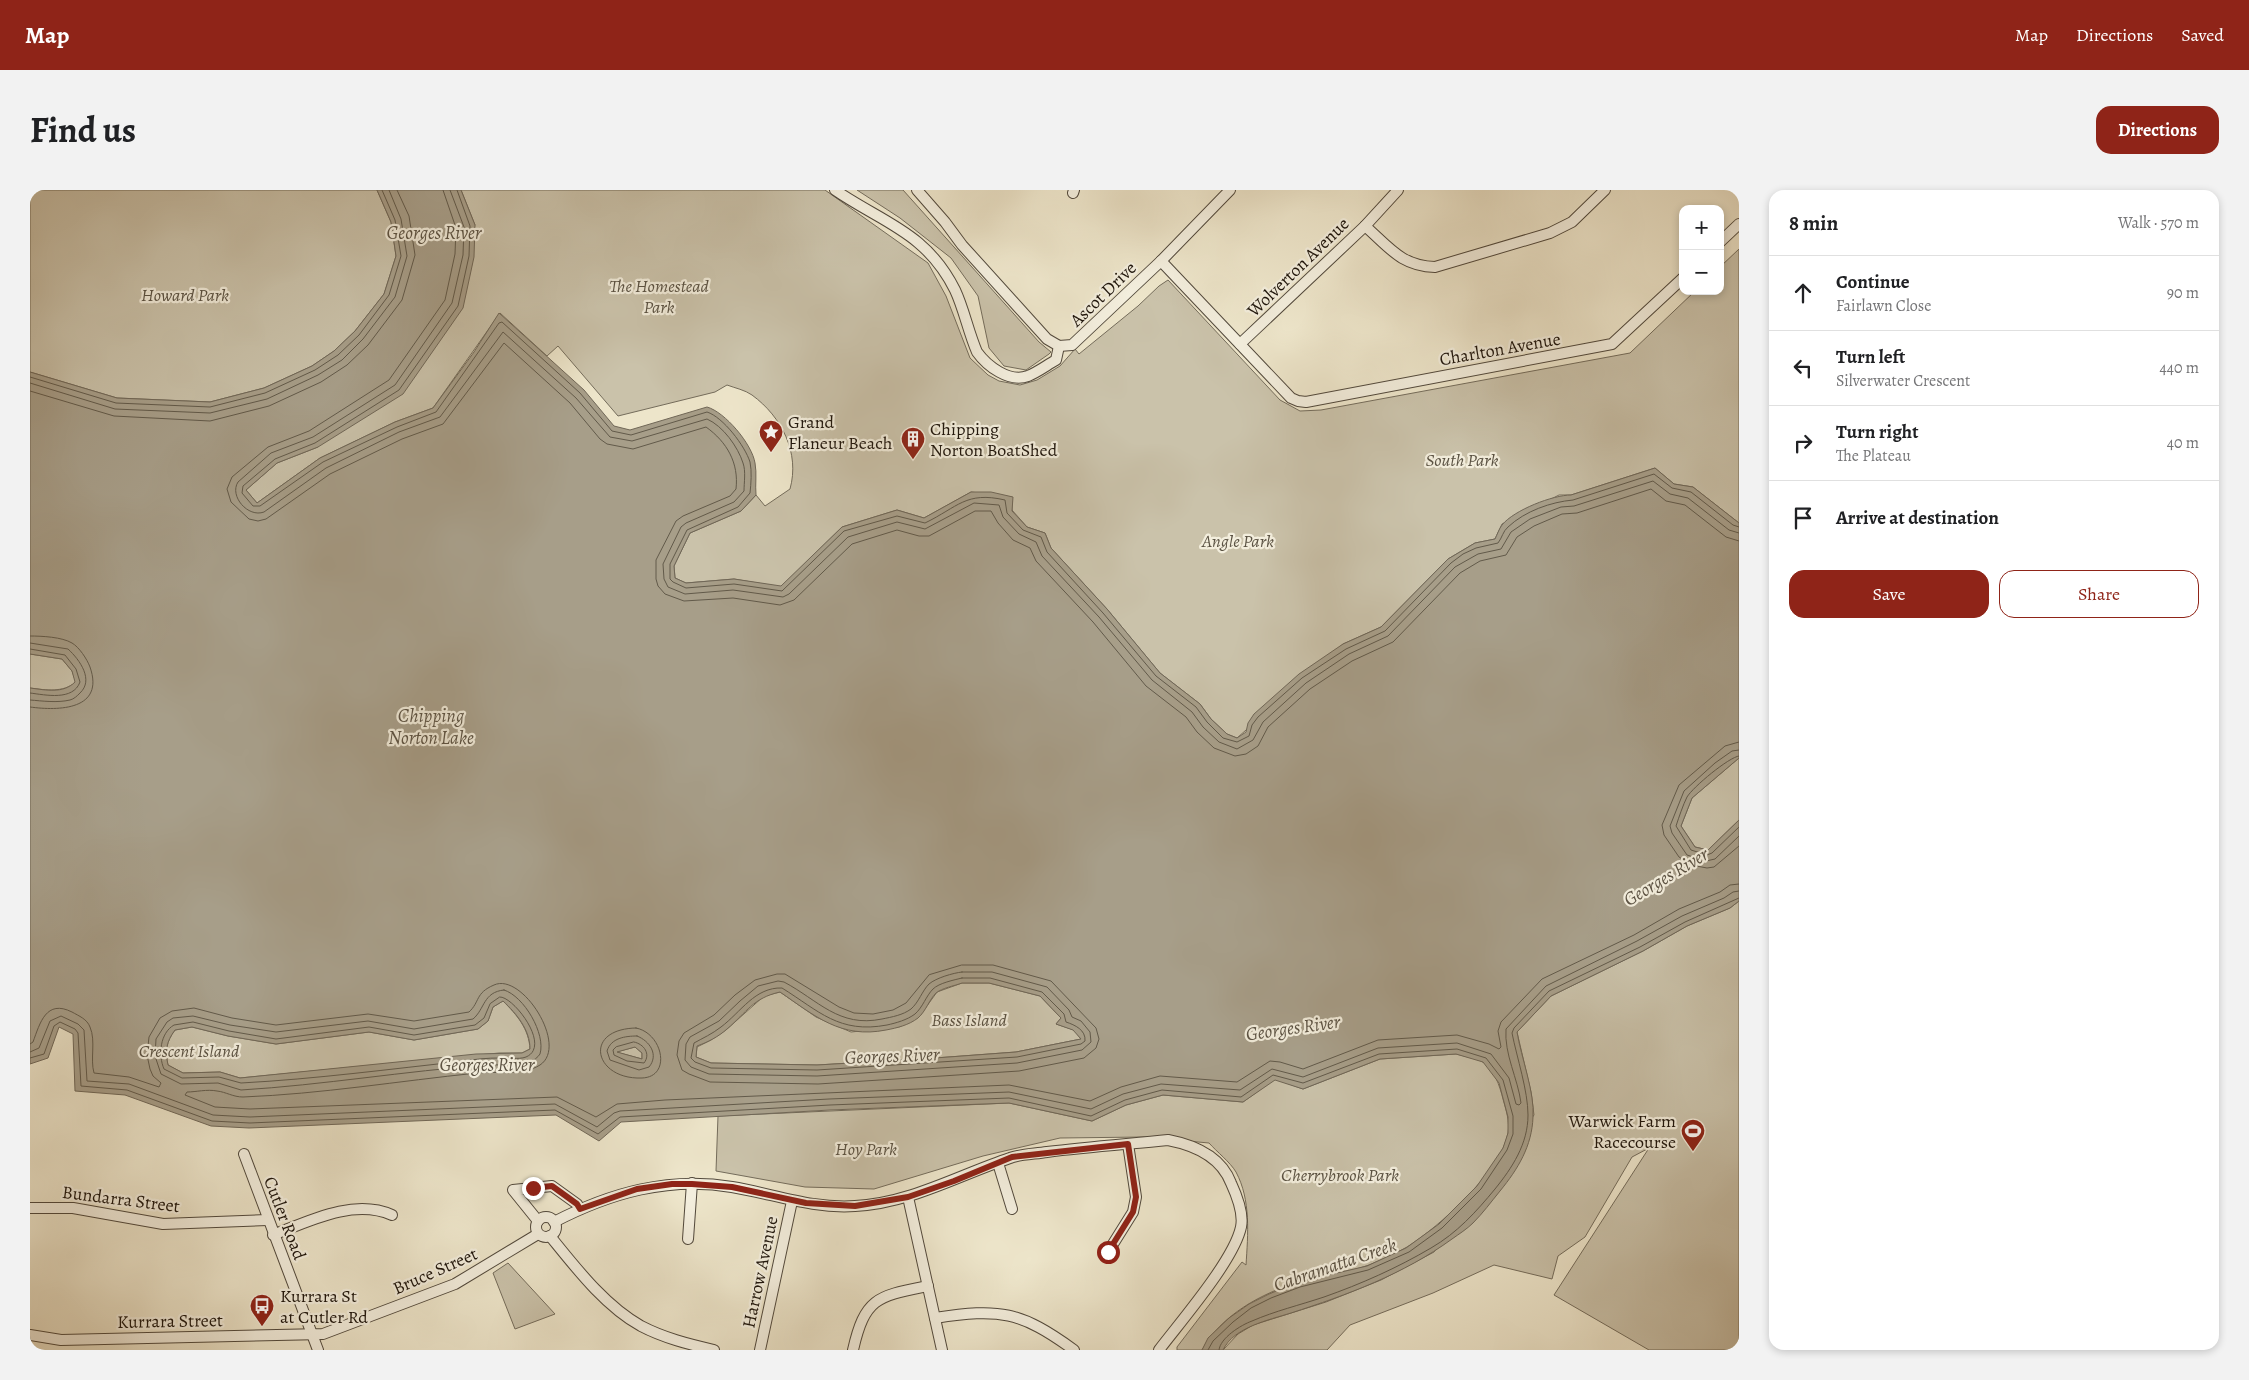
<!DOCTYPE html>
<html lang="en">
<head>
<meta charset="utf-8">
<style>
	:root { --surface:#fff; --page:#f2f2f2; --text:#202124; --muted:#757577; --line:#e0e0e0; --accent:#8f2418 }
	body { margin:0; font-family:Alegreya,serif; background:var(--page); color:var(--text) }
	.controls { position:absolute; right:15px; top:15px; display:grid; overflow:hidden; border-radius:10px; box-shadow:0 2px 8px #0003 }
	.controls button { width:45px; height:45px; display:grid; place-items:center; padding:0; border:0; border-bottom:1px solid var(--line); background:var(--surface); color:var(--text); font:25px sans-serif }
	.stop { position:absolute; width:15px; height:15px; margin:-11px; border:4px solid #8f2418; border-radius:50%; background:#fff }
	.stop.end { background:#8f2418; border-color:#fff; box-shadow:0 1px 5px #0008 }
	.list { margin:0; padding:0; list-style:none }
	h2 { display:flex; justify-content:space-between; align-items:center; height:65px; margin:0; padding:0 20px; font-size:21px }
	h2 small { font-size:16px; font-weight:400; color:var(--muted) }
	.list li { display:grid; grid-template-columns:32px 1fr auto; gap:15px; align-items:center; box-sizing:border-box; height:75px; padding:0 20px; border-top:1px solid var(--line) }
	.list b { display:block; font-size:19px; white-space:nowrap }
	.list p { margin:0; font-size:16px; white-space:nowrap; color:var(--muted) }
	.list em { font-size:16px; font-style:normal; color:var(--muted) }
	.actions { display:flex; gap:10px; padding:15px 20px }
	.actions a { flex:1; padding:11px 0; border:1px solid var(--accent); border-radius:15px; text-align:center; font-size:18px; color:var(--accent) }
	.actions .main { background:var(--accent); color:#fff }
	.icon { flex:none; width:28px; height:28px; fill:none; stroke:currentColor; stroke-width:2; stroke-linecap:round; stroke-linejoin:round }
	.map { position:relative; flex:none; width:1709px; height:1160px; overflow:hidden; border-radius:15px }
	header { display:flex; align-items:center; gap:30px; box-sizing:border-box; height:70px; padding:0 25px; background:var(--accent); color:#fff }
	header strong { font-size:24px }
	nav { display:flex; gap:28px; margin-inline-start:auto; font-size:18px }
	.intro { display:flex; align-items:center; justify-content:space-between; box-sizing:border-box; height:120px; padding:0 30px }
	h1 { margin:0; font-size:35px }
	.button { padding:12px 22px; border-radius:15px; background:var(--accent); color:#fff; font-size:18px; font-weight:700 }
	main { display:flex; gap:30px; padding:0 30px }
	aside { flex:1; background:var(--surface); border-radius:15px; box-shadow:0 2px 8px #0003 }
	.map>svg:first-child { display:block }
</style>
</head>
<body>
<header>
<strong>Map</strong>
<nav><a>Map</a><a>Directions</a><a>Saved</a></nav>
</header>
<div class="intro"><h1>Find us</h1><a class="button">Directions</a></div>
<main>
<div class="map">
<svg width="1709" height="1160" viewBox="0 0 1709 1160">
	<rect width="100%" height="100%" fill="#ede5ca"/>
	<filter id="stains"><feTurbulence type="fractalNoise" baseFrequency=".004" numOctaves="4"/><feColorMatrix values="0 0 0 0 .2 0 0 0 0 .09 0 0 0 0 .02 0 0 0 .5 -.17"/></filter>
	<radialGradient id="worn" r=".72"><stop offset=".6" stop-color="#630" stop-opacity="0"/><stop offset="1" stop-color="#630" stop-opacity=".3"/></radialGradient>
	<!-- green -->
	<g fill="#cac2aa" stroke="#746c5b">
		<polygon points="0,0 347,0 361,32 366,66 354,104 325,141 304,161 282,176 234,198 180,212 87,208 0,182"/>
		<path d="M431 0H795L898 73 916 106 940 168 958 185 969 191 990 195 1007 190 1030 176 1045 159 1049 164 1108 116 1129 96 1138 90 1250 210 1270 221 1291 220 1600 163 1665 101H1690V77L1709 59V333L1663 297 1644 294 1625 278 1541 305H1529L1472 334 1465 349 1445 353 1418 369 1351 437 1313 454 1207 548 1197 544 1181 529 1170 514 1130 483 1077 419 1021 358 1015 343 997 337 982 320V307L941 302 894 328 867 320 812 337 751 397 704 389 656 393 645 388 644 376 660 343 711 321 726 305 735 316 760 299C770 263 752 227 722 205 715 200 705 198 697 195L685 202 588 226 528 156 517 166 470 123 403 218 365 232 290 268 227 313 216 300 247 273 288 257 445 35Z"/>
		<polygon points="827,0 873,0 1009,152 1021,162 1019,164 996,180 974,176 959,158 948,106 921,68 870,28"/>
		<path d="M0 464 32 469 42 481 46 492C33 503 16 500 0 498Z"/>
		<polygon points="1709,568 1709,630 1678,660 1665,657 1651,636 1662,608"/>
		<polygon points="1709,711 1709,1160 1619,1160 1524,1105 1619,958 1602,967 1555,1047 1528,1066 1522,1089 1464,1075 1403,1103 1320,1135 1297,1160 1193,1160 1208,1144 1223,1135 1296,1112 1351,1090 1404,1062 1504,925 1501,902 1487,842 1521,806 1613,761 1657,736 1700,718"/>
		<polygon points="932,793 959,793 1010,806 1031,828 1026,834 1044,840 1051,849 986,862 905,868 787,875 681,873 666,867 667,857 681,850 696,840 734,806 750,802 786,827 821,842 869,837 889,827 907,802"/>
		<path d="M473 811C487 825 499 839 500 859L492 863H469L210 888 190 882 153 883 138 875C135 861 136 852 145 840L162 837 198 846 246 854 339 842 384 850 448 839 458 831 463 817Z"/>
		<polygon points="605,857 612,863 612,869 586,862"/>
		<path d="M1426 864C1434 866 1443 868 1451 871 1464 877 1470 897 1473 909 1476 920 1480 932 1478 943 1472 980 1408 1038 1377 1057 1365 1064 1351 1070 1339 1075 1317 1083 1292 1085 1269 1092 1232 1103 1191 1125 1172 1160H1147V1157L1212 1072 1216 1075C1218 1044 1221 1010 1206 982 1200 972 1187 962 1179 953L1114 947 1030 948 953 966 844 999 775 997 686 981 688 926 979 913 1062 931 1096 915 1133 905 1213 912 1245 889 1273 899 1350 869Z"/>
		<polygon points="478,1073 525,1124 485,1139 463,1083"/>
	</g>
	<!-- water -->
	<path fill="#a79e89" stroke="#706757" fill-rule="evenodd" d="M347 0H431L445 35 444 67 433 118 373 204 288 257 247 273 216 300 227 313 290 268 365 232 403 218 444 162 469 123 554 200 584 236 600 240 677 217C695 222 722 254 725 273 727 283 725 295 726 305L711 321 660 343 644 376 645 388 656 393 704 389 751 396 812 337 867 320 894 328 941 302H961L983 307 982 321 997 337 1015 343 1021 358 1077 419 1130 483 1170 514 1181 529 1197 544 1207 548 1216 542 1218 533 1224 524 1269 484 1313 454 1351 437 1418 369 1445 353 1465 349C1467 345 1469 339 1472 335 1484 320 1523 305 1541 305L1625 278 1644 294 1663 297 1709 333V568L1662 608 1651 636 1665 657 1678 660 1709 630V711L1700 718 1657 736 1613 761 1521 806 1487 842C1491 867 1505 903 1503 927 1502 956 1488 979 1470 1001 1461 1012 1453 1023 1443 1033 1437 1039 1429 1044 1422 1049 1374 1084 1317 1105 1261 1123 1239 1130 1204 1137 1193 1160H1172L1178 1148 1199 1128 1219 1114 1239 1104 1268 1092 1337 1076 1376 1058 1409 1034 1447 996 1473 958 1478 943V927L1469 893 1453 872 1426 864 1350 869 1273 899 1245 890 1213 912 1133 905 1096 915 1062 931 979 913 800 920 591 932 569 951 526 925 219 938 181 936 95 905 45 901 43 844 29 837 18 868 0 874V498C16 500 33 504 45 492L42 481 32 469 0 464V182L87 208 180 212 234 198 282 176 304 161 325 141 354 104 366 66 361 32ZM932 793H959L1010 806 1031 828 1026 834 1043 840 1051 849 986 862 905 868 787 875 681 873 666 867 667 856C678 852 688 847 697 839 717 822 723 808 750 802 785 826 811 849 856 840 867 838 879 835 888 828 896 821 899 810 906 803 912 798 924 796 932 793ZM473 811C487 824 500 840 500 859L492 863 446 864 210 888 190 882 153 883 138 875C135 861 136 852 145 840L162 837 198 846 246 854 339 842 384 850 448 839 458 831 463 817ZM605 857 612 863V869L587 862Z"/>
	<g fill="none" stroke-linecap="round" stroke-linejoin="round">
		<!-- shore -->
		<g stroke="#625a4a" stroke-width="1">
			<path d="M413 0 426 38 425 64 415 110 359 190 279 241 238 257 202 287 197 299 201 312 219 329 228 331 236 329 300 284 372 249 413 234 474 153 540 213 570 249 577 254 603 259 676 237C697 252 709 273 706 299L700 306 653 326 646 331 626 370V389L628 396 635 404 654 411 703 408 750 415 764 410 822 354 867 340 889 346H899L945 321H961L968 333 983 350 1000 358 1006 371 1063 432 1116 496 1156 527 1167 542 1184 558 1205 566 1216 564 1228 556 1238 537 1280 499 1322 471 1363 452 1430 383 1450 371 1476 365 1487 347 1504 336 1532 324 1547 323 1621 299 1636 311 1655 315 1696 347 1709 351"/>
			<path d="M420 0 434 37 433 65 422 113 365 195 283 247 241 263 208 292C199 306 218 328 234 322L296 278 369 242 410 227 473 142 546 208 580 247 602 251 677 229C693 236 708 257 713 273 716 281 714 293 714 301L704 312 656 333 651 337 633 374 634 389 638 397 655 404 703 400 753 407 759 404 818 347 867 332 895 339 944 313 969 315 973 327 989 344 1006 352 1012 366 1069 427 1122 490 1162 522 1173 537 1189 552 1207 559 1223 550 1233 532 1276 493 1319 464 1358 446 1425 377 1448 364 1471 359 1481 342 1500 329 1531 317 1544 316 1623 291 1640 304 1658 308 1699 340 1709 343"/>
			<path d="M427 0 440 36 439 66 428 116 369 200 285 253 245 269 213 296 212 303 223 316H230L293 272 367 237 406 222 469 133 472 132 550 203 582 241 601 245 677 222C693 227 715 256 720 272 722 281 721 294 720 303L708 317 657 340 640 374V389L643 392 656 398 704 394 752 401 814 341 867 326 895 333C928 317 936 301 975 310L977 323 993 340 1011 347 1017 362 1073 423 1126 486 1166 517 1177 532 1193 548 1207 552 1219 546 1222 535 1228 527 1272 488 1316 459 1355 441 1421 373 1433 364 1446 358 1468 353C1472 348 1473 341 1478 337 1495 321 1521 312 1543 310L1624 284 1642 298 1661 302 1703 335 1709 337"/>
			<polyline points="0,187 86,213 180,217 235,203 285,180 308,165 329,145 359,105 371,66 365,30 352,0"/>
			<polyline points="0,193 85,219 180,223 237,209 288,185 312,170 333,149 365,107 377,66 371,29 359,0"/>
			<polyline points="0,201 84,226 180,231 239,216 291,192 317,175 338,155 372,110 385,65 379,26 367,0"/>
			<path d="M0 446C12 446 32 447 42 453 49 457 57 469 60 477 75 520 29 521 0 517"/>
			<path d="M0 453 38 459C50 470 64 490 50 503 47 506 44 509 40 510 27 513 13 511 0 510"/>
			<path d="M0 459 35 465 46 479 50 492C43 511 16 505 0 503"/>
			<polyline points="1709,552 1695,556 1649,595 1632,635 1634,645 1649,667 1661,675 1677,678 1684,677 1709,656"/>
			<polyline points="1709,560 1702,561 1685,573 1654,601 1640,636 1642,643 1657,665 1676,671 1685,669 1709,646"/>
			<path d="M1709 566C1699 567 1663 597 1657 607 1653 615 1649 627 1646 636L1661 660 1677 665 1682 663 1709 637"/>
			<polygon points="932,775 963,775 1021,791 1066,838 1069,849 1066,858 1054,868 989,881 788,894 680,892 659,884 652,880 647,865 649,851 654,843 684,825 705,805 725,790 747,784 755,784 809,817 824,823 843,824 863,820 876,813 899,785"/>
			<path d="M932 782H962L1017 797 1039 820 1042 827 1051 831 1060 842 1061 852 1052 860 987 873 787 886 679 884 661 877 655 870 656 854 660 847 689 831 710 811 728 796 748 791 754 792C788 810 809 838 852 829 862 827 873 825 881 819 889 812 892 801 899 794 906 788 923 783 932 782Z"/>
			<path d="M932 788H960L1012 802 1034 824 1036 832C1045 835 1056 840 1055 851L1051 854 987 867 787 880 681 878 665 872 661 868 664 853C673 848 682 844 691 837 711 822 725 797 752 798 789 821 809 844 857 835 866 833 877 830 885 824 893 817 896 806 903 799 909 793 924 790 932 788Z"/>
			<path d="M474 800C494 806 516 844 510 864 500 879 473 874 457 875 375 881 293 895 211 900L188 893 151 894 131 884 125 866 126 849 137 832 143 828 163 826 200 835 246 842 338 831 384 839 443 829C455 819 453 802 474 800Z"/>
			<path d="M470 807C483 806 522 856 496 867 488 870 478 867 469 868 458 868 446 869 435 871 360 879 286 889 211 893L189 887 152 888 134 879C128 865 130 843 144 835L163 832 199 841 246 849 339 837 384 845 445 835 454 828 460 814Z"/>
			<path d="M606 838C633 843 642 887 612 888 564 890 552 839 606 838Z"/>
			<path d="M607 846C620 851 629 865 619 877L609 880 580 870 577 861C581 848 595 846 607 846Z"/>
			<path d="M604 852C614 854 621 864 614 873L597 871 584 865 583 860 586 857Z"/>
			<path d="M0 854 3 852C10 833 16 809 42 822 49 826 57 829 60 837 66 851 60 869 64 883L99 887 129 897 131 893 123 886 120 879 117 865 119 847 130 828 142 821 164 818 202 828 246 835 338 824 384 831 439 822C450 812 445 803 464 795 492 782 539 856 510 875 493 886 467 881 447 883 369 891 291 904 213 907 203 907 196 902 187 901 177 899 166 902 157 902L155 905 185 917 220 919 527 907 566 927 587 914 635 910 979 895 1060 911 1091 897 1130 886 1207 892 1240 871 1250 872 1273 879 1348 850 1427 845 1459 854 1469 859 1471 857 1468 841 1471 832 1512 789 1604 745 1649 719 1690 702 1700 695 1709 694"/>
			<path d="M0 862 9 858 20 831 31 826 48 834 54 840 57 891 99 894 183 925 220 927 525 914 567 937 584 923 590 921 799 909 979 902 1061 919 1093 904 1131 894 1210 900 1242 879 1273 887 1348 858 1427 853 1461 864 1479 888 1486 914 1489 915 1491 913C1488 889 1474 864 1476 839L1516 796 1607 751 1652 726 1694 708 1703 702 1709 701"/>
			<polyline points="0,868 14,864 24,836 30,832 45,839 48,843 51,896 97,900 182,931 220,933 525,920 568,944 590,927 800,915 979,908 1061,926 1095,910 1132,900 1211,907 1243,885 1273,893 1349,864 1427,859 1456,868 1473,890 1483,926 1483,944 1477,960 1451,999 1412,1038 1379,1062 1338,1080 1270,1097 1241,1108 1221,1118 1203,1132 1183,1151 1178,1160"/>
			<path d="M1189 1160C1190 1148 1211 1135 1222 1131 1245 1121 1270 1115 1294 1107 1331 1094 1367 1078 1401 1058 1427 1043 1446 1022 1465 999 1482 978 1498 954 1498 925 1498 901 1487 868 1482 843L1484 838 1519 801 1610 757 1655 732 1709 708"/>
		</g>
		<defs>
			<g id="street">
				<path d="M805 0C853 33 896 42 925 100 934 119 938 141 947 162 957 176 979 193 998 186 1008 182 1017 175 1026 170L1029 156"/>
				<polyline points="887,0 915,32 932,55 1017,149 1029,156 1042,155 1131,71 1200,0"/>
				<polyline points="1043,3 1044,0"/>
				<path d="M1335 36C1359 57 1371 76 1405 77L1520 43 1542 32 1575 0"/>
				<polyline points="1690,52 1709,34"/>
				<polyline points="1131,71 1261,208 1268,211 1276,212 1582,154 1653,88"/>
				<polyline points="1210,154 1335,36 1368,0"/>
				<polyline points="214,964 288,1160"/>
				<polyline points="968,973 982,1019"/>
				<polyline points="878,1007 912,1160"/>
				<polyline points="1,1018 43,1018 133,1034 237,1030"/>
				<circle cx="516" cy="1037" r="10"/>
				<polyline points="508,1031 483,1000 522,996 547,1014 550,1019"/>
				<path d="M524 1032C580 1003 639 986 702 997 744 1004 783 1019 825 1016 881 1013 929 985 980 968 991 964 1005 964 1017 962 1057 957 1098 954 1138 950 1164 955 1191 967 1201 993 1207 1006 1214 1023 1211 1037 1204 1070 1151 1131 1129 1160"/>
				<path d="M243 1045C279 1031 324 1008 362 1025"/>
				<path d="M520 1046C546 1078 575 1116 611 1136 634 1148 658 1154 684 1160"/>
				<polyline points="658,1049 662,993"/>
				<polyline points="1078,1062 1103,1022 1106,1007 1098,954"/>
				<path d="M905 1128C970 1118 990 1121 1044 1160"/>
				<polyline points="0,1145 31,1150 293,1144 425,1094 508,1044"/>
				<polyline points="730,1160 762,1011"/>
				<path d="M823 1160C835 1107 848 1106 898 1096"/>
			</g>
		</defs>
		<!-- street casing -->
		<use href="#street" stroke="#52493c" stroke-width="12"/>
		<!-- street -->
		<use href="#street" stroke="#f3eedd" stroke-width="10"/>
	</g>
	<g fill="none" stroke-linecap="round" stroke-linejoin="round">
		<!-- route -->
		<polyline stroke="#8f2418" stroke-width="6" points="503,998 522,996 547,1014 550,1019 607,999 642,994 662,994 702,997 776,1013 825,1016 878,1007 924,991 982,967 1098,954 1106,1007 1103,1022 1078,1062"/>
	</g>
	<!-- icons -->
	<defs>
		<symbol id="sight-pin" viewBox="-11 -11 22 30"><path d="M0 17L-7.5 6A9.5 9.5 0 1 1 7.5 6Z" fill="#8f2418" stroke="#f3eedd"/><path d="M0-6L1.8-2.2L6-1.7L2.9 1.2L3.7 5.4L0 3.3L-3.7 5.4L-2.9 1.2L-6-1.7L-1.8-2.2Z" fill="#fff"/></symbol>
		<symbol id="building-pin" viewBox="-11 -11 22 30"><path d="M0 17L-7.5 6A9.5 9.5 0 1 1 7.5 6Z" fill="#8f2418" stroke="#f3eedd"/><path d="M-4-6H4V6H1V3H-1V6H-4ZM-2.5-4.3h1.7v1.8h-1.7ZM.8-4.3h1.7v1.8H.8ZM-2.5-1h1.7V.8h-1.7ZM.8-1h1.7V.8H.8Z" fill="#fff"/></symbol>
		<symbol id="stadium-pin" viewBox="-11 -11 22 30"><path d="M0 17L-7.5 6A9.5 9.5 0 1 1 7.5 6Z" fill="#8f2418" stroke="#f3eedd"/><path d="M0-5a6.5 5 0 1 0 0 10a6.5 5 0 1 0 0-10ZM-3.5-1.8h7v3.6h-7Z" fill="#fff"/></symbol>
		<symbol id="bus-pin" viewBox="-11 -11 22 30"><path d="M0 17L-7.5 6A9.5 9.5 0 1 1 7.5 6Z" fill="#8f2418" stroke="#f3eedd"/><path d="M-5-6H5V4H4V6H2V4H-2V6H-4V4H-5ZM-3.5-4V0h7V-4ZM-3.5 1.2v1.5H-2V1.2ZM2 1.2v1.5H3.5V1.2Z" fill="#fff"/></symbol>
	</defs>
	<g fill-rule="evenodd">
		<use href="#sight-pin" x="727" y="228" width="28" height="38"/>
		<use href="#building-pin" x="869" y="235" width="28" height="38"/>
		<use href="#stadium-pin" x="1649" y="927" width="28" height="38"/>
		<use href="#bus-pin" x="218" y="1102" width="28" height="38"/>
	</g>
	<g text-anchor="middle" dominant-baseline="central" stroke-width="4.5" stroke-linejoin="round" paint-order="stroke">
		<!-- street labels -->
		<g font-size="18" fill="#1e150c" stroke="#f3eedd">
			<text transform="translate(1268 77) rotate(-44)">Wolverton Avenue</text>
			<text transform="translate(1073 104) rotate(-44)">Ascot Drive</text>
			<text transform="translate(1470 159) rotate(-10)">Charlton Avenue</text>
			<text transform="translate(91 1009) rotate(7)">Bundarra Street</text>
			<text transform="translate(255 1028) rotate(69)">Cutler Road</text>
			<text transform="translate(405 1081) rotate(-24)">Bruce Street</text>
			<text transform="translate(730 1082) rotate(-78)">Harrow Avenue</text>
			<text transform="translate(140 1131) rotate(-1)">Kurrara Street</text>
		</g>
		<!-- park labels -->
		<g font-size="18" font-style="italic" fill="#5a5243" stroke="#f3eedd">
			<text x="629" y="96">The Homestead<tspan x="629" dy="21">Park</tspan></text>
			<text x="155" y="105">Howard Park</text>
			<text x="1432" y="270">South Park</text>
			<text x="1208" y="351">Angle Park</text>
			<text x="939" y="830">Bass Island</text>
			<text x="159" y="861">Crescent Island</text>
			<text x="836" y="959">Hoy Park</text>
			<text x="1310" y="985">Cherrybrook Park</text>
		</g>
		<!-- poi labels -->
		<g font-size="18" fill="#1e150c" stroke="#f3eedd" text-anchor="start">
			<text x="758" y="232">Grand<tspan x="758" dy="21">Flaneur Beach</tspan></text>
			<text x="900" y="239">Chipping<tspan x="900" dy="21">Norton BoatShed</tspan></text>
			<text x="1646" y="931" text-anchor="end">Warwick Farm<tspan x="1646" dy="21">Racecourse</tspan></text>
			<text x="250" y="1106">Kurrara St<tspan x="250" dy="21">at Cutler Rd</tspan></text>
		</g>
		<!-- water labels -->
		<g font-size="19" font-style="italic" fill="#5c5344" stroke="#f3eedd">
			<text x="404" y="43">Georges River</text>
			<text x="401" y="526">Chipping<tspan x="401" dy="22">Norton Lake</tspan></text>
			<text transform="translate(1636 687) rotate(-31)">Georges River</text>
			<text transform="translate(1263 838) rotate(-8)">Georges River</text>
			<text transform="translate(862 866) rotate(-2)">Georges River</text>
			<text x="457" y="875">Georges River</text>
			<text transform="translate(1305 1075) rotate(-19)">Cabramatta Creek</text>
		</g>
	</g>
	<rect width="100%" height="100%" filter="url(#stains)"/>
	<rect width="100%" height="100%" fill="url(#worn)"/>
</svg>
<div class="controls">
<button>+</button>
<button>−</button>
</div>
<div class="stop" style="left:1078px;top:1062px"></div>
<div class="stop end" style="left:503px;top:998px"></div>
</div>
<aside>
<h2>8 min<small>Walk · 570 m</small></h2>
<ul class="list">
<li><svg class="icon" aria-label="ahead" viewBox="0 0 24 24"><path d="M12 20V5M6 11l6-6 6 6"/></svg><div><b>Continue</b><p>Fairlawn Close</p></div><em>90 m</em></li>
<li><svg class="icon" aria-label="left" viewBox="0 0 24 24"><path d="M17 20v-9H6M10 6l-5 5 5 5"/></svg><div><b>Turn left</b><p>Silverwater Crescent</p></div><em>440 m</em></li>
<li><svg class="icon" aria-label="right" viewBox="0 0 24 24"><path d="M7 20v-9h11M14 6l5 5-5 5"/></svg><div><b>Turn right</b><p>The Plateau</p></div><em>40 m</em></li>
<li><svg class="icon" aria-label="arrive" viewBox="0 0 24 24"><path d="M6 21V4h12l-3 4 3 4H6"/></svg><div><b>Arrive at destination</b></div></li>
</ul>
<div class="actions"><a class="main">Save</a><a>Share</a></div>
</aside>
</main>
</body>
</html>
